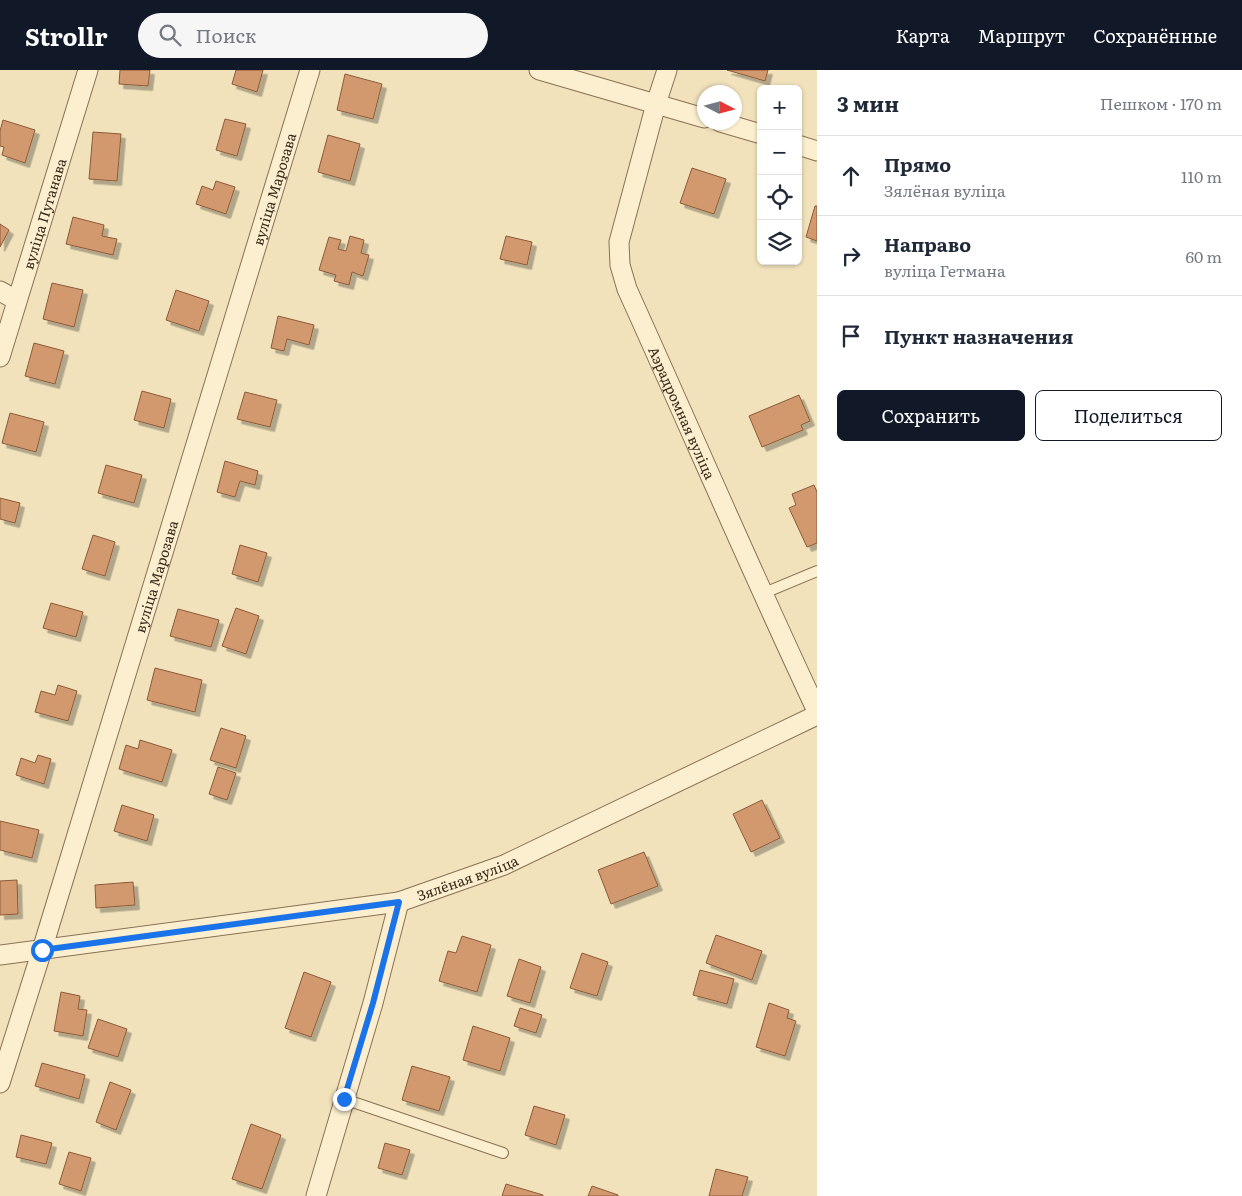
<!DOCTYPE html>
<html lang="ru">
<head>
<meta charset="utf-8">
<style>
	:root { --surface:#fff; --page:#f6f6f7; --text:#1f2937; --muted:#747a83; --line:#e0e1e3; --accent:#111827 }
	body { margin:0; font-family:Literata,serif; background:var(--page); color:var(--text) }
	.controls { position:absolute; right:15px; top:15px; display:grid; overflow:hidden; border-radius:8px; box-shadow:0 1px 4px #0004 }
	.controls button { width:45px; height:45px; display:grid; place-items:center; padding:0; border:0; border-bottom:1px solid var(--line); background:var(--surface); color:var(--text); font:25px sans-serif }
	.compass { position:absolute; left:697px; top:15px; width:45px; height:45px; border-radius:50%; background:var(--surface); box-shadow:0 1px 4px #0004; rotate:96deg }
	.stop { position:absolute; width:15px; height:15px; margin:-11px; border:4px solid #1a73e8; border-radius:50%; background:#fff }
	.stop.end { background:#1a73e8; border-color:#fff; box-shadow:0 1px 5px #0008 }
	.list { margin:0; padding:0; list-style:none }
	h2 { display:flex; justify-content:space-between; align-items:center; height:65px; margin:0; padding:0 20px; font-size:21px }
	h2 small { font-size:16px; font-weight:400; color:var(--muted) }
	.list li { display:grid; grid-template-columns:32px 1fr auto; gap:15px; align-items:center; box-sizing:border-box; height:80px; padding:0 20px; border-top:1px solid var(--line) }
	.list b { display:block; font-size:19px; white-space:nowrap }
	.list p { margin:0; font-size:16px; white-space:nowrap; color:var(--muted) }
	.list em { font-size:16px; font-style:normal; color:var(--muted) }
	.actions { display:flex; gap:10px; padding:15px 20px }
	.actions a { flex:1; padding:11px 0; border:1px solid var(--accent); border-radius:8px; text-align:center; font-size:18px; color:var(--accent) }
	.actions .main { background:var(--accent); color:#fff }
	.icon { flex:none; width:28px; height:28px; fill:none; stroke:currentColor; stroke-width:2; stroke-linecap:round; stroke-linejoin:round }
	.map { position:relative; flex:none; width:817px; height:1126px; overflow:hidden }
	header { display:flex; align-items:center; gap:30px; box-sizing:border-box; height:70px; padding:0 25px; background:var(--accent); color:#fff }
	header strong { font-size:24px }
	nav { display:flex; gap:28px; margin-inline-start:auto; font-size:18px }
	.search { width:350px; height:45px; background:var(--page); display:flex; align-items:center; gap:12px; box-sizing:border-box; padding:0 18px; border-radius:28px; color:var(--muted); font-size:19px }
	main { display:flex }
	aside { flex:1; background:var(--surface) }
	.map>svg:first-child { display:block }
</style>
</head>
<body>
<header>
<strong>Strollr</strong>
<div class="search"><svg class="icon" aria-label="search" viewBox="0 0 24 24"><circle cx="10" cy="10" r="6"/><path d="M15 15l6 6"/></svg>Поиск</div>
<nav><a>Карта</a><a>Маршрут</a><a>Сохранённые</a></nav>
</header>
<main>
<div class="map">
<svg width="817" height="1126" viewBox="0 0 817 1126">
	<defs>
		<filter id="shadow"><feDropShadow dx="4.5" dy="4.5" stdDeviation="0" flood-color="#0004"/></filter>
	</defs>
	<rect width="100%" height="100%" fill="#f1e2bc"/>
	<!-- building -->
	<g fill="#d3996e" stroke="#8b5a38" filter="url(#shadow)">
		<polygon points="120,0 150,0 148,16 119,14"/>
		<polygon points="236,0 263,0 257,22 232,14"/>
		<polygon points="727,0 768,0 765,11"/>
		<polygon points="345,4 382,14 373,49 337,40"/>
		<polygon points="225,49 246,54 237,86 216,80"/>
		<polygon points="3,50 35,60 25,93 2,85 4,77 0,76 0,61"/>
		<polygon points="93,62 121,64 117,111 89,109"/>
		<polygon points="328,65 360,74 350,111 318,102"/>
		<polygon points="692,98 726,109 714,144 680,133"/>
		<polygon points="216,111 235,117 226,144 196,134 202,116 213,120"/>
		<polygon points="815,136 817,136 817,171 806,167"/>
		<polygon points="73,147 104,155 102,166 117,169 113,185 66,174"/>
		<polygon points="0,154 9,160 0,177"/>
		<polygon points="350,166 364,170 361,183 369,185 363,206 352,202 349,215 334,211 336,205 319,200 329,167 341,170 338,179 346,181"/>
		<polygon points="506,166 532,172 527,195 500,189"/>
		<polygon points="52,213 83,220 74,257 43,249"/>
		<polygon points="176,220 209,231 199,261 166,250"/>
		<polygon points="278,246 314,255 309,275 287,269 284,281 271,278"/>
		<polygon points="34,273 64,281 55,314 25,306"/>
		<polygon points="142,321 171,329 164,358 134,350"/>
		<polygon points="245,322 277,330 270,357 237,349"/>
		<polygon points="799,325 810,351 801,355 803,360 762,377 749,346"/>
		<polygon points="10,343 44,352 36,382 2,373"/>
		<polygon points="225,391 258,401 255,415 240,411 235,427 217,422"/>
		<polygon points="106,395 142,405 134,433 98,423"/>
		<polygon points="814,415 817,422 817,473 807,477 789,438 796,435 792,424"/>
		<polygon points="0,428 20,433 15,453 0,449"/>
		<polygon points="93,465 115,472 105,506 82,499"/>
		<polygon points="240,475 267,483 258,512 232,504"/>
		<polygon points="51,533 83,542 76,567 43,558"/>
		<polygon points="236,538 259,546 246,584 222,576"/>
		<polygon points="178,539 219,550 211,577 170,566"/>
		<polygon points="155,598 202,610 195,642 147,630"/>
		<polygon points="58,615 77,621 68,651 35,642 41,621 55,625"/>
		<polygon points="221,658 246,666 236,698 210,690"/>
		<polygon points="140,670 172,680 162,712 119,699 126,675 138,679"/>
		<polygon points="38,685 51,689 44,714 16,705 21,688 35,693"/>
		<polygon points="218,697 236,703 227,730 209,724"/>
		<polygon points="762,730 780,768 751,782 733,744"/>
		<polygon points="122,735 154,745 147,771 114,761"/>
		<polygon points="0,751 39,760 32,788 0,780"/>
		<polygon points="644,782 658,816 611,834 598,800"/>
		<polygon points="17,810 18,844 0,845 0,811"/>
		<polygon points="133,812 135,835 96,838 95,815"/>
		<polygon points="716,865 762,881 752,910 706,893"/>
		<polygon points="462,866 491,875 477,922 439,911 448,881 456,883"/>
		<polygon points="582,883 608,892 597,926 570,918"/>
		<polygon points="519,889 541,897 530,933 507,926"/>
		<polygon points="700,900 734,909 727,934 693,925"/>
		<polygon points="304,902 331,912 311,967 285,958"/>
		<polygon points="61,922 80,926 78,939 87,940 83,966 54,961"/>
		<polygon points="769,933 789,940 787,948 796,951 785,986 756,977"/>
		<polygon points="520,938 542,945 536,963 514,956"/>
		<polygon points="98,949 127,959 118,987 88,978"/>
		<polygon points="473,956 510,968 500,1001 463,990"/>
		<polygon points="42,993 85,1005 79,1029 35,1016"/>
		<polygon points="412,996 450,1007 439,1041 402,1030"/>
		<polygon points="110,1012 131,1020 116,1060 96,1052"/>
		<polygon points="534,1036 565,1045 556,1075 525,1065"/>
		<polygon points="251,1054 281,1065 262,1119 232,1109"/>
		<polygon points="21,1065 52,1073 46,1094 16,1087"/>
		<polygon points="385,1073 410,1080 402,1105 378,1098"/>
		<polygon points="69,1082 91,1088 81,1121 59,1114"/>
		<polygon points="716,1099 748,1107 742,1126 709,1126"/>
		<polygon points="506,1114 543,1125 543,1126 502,1126"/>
		<polygon points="592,1116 618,1125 618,1126 588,1126"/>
	</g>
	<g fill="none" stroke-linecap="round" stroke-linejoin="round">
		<defs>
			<g id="service">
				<polyline points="762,524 817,501"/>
				<polyline points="344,1029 503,1083"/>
			</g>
			<g id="minor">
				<polyline points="539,0 704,48"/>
				<path id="s1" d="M667 0 656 34 619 172 620 195 627 219C691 360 751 501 817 641"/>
				<polyline points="720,52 761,64"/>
				<polyline points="798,75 817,81"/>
				<polyline points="0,221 16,230"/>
				<path id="s2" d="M0 287 88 0"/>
				<path id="s3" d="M0 885 399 832 504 795 817 645"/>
				<path id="s4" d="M0 1013 42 880 310 0"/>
				<polyline points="316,1126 373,933 399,832"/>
			</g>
		</defs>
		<!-- service casing -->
		<use href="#service" stroke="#8a7154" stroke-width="12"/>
		<!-- minor casing -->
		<use href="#minor" stroke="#8a7154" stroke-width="21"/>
		<!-- service -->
		<use href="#service" stroke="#fcefcf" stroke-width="10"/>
		<!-- minor -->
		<use href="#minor" stroke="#fcefcf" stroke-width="19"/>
	</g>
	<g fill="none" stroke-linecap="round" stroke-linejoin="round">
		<!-- route -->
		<polyline stroke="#1a73e8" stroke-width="6" points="42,880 399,832 373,933 344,1029"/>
	</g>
	<g text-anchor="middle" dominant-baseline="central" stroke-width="5" stroke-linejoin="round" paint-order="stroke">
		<!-- street labels -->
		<g font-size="14" fill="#38291a" stroke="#f8eccc">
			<text stroke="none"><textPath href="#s4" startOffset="935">вуліца Марозава</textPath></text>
			<text stroke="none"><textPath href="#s2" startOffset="150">вуліца Пуганава</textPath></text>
			<text stroke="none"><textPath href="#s1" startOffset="362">Аэрадромная вуліца</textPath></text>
			<text stroke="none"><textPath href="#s4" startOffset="530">вуліца Марозава</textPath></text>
			<text stroke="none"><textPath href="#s3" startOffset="475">Зялёная вуліца</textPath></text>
		</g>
	</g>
</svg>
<div class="controls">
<button>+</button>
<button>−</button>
<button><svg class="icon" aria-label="locate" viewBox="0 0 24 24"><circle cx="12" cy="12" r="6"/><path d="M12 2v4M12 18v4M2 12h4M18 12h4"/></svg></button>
<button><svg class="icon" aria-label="layers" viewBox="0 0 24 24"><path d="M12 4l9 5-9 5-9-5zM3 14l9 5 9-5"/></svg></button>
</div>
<svg class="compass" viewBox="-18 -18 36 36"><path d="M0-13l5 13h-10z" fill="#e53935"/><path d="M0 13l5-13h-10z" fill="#747a83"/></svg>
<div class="stop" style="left:42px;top:880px"></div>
<div class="stop end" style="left:344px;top:1029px"></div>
</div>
<aside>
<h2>3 мин<small>Пешком · 170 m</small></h2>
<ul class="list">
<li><svg class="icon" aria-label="ahead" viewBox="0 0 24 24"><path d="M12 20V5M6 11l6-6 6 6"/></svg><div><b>Прямо</b><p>Зялёная вуліца</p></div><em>110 m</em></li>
<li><svg class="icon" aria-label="right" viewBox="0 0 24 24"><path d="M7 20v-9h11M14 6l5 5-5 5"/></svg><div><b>Направо</b><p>вуліца Гетмана</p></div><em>60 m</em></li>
<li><svg class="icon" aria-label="arrive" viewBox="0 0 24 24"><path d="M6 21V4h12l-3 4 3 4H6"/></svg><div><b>Пункт назначения</b></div></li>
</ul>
<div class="actions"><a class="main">Сохранить</a><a>Поделиться</a></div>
</aside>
</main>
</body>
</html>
